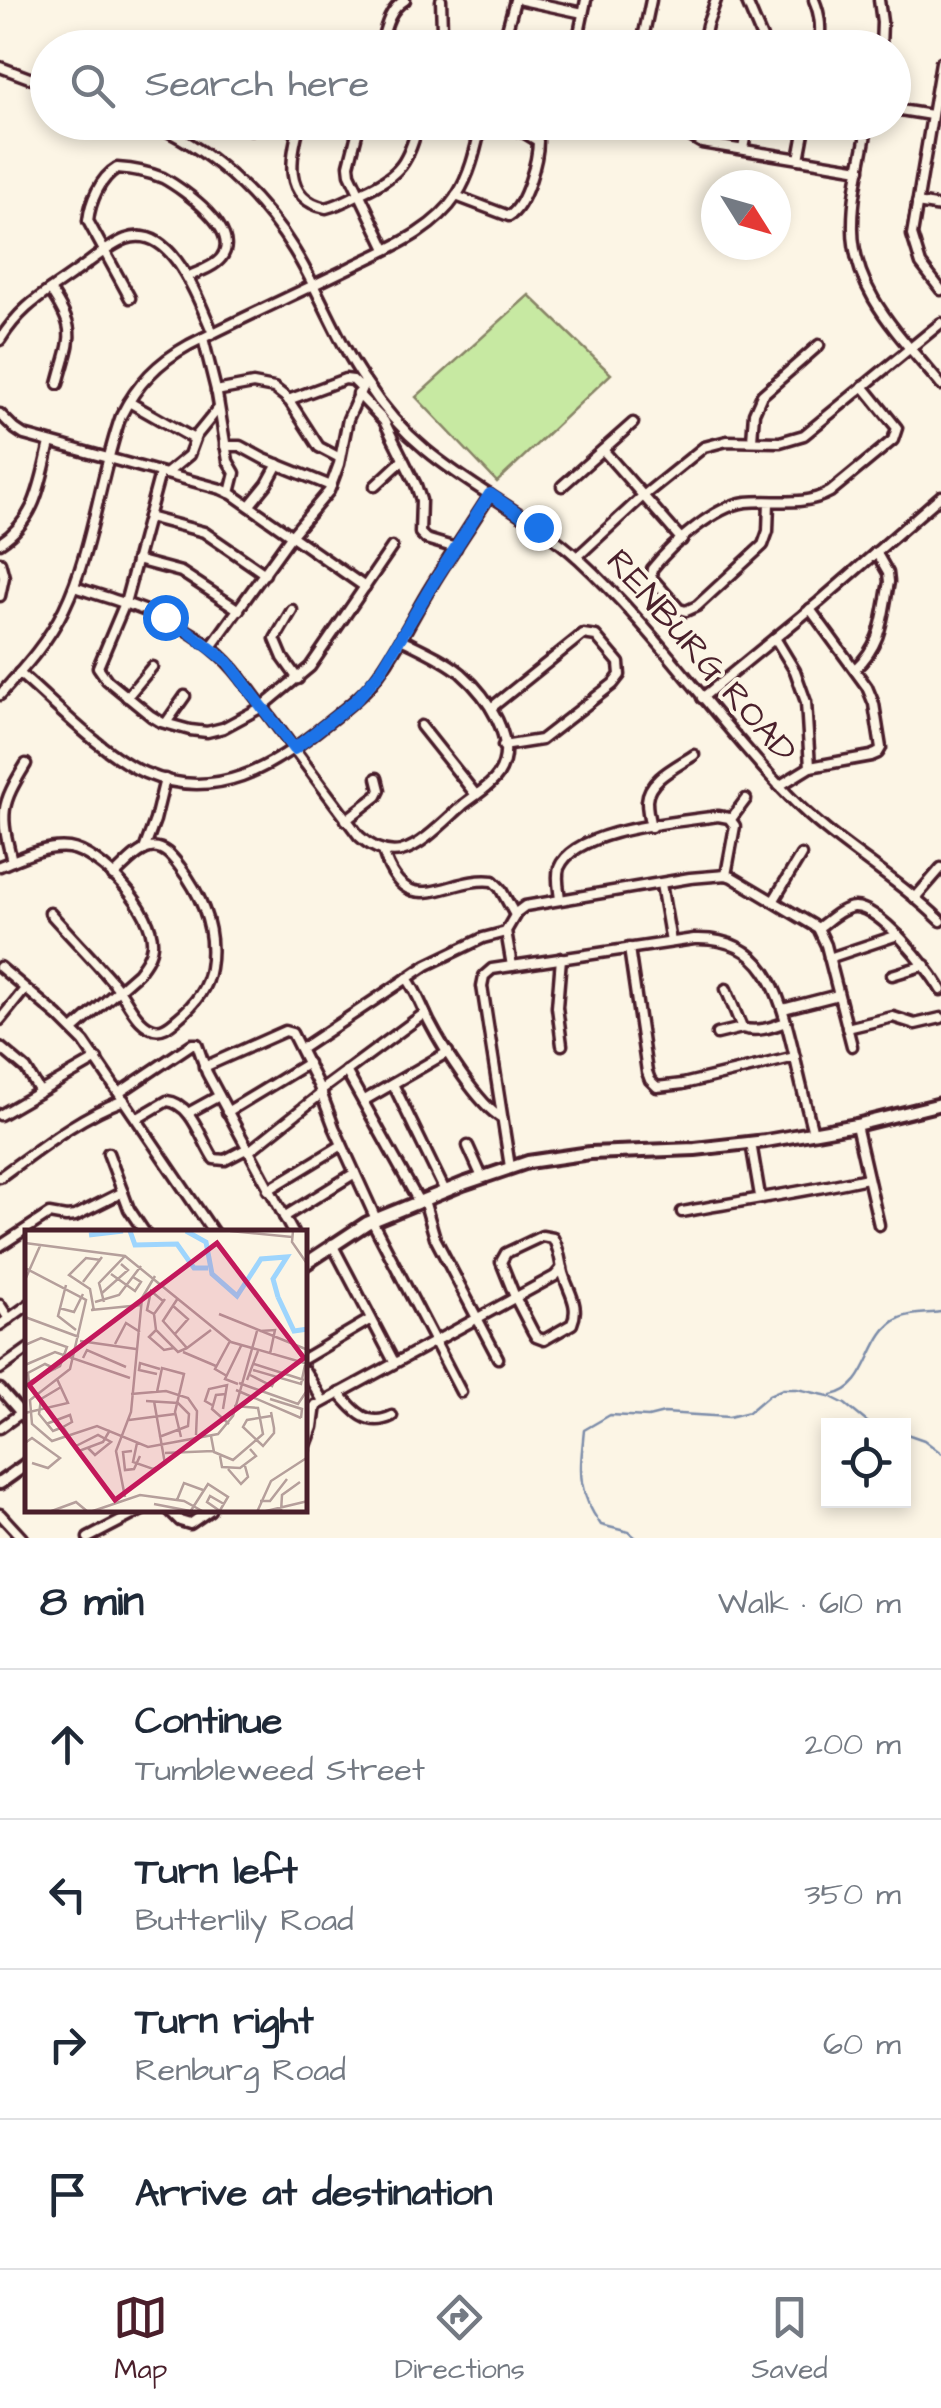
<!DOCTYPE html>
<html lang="en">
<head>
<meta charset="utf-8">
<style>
	:root { --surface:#fff; --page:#f6f6f7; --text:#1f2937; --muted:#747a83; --line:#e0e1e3; --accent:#4a1f2b }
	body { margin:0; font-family:"Architects Daughter",sans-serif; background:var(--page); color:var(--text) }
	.controls { position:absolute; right:30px; bottom:30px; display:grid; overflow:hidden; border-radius:0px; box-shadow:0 5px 15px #0003 }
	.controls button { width:90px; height:90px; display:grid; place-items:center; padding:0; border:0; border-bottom:2px solid var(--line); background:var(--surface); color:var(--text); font:50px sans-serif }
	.compass { position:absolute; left:701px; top:170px; width:90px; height:90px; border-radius:50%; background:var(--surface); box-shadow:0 5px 15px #0003; rotate:127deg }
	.stop { position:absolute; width:30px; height:30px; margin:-22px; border:8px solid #1a73e8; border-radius:50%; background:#fff }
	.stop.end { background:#1a73e8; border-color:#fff; box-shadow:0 2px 10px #0008 }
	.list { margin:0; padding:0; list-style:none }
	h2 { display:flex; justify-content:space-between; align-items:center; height:130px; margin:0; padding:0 40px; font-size:42px }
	h2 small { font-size:32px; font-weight:400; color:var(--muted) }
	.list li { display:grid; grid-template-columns:65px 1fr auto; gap:30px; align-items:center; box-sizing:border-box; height:150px; padding:0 40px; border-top:2px solid var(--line) }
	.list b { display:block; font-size:38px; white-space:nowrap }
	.list p { margin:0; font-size:32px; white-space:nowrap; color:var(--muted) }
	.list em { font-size:32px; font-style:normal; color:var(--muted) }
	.icon { flex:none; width:55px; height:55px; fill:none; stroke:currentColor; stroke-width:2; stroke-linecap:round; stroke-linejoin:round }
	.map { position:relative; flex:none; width:941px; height:1538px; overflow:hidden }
	.search { position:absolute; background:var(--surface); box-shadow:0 5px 15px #0003; left:30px; right:30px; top:30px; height:110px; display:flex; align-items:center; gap:25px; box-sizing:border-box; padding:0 35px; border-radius:55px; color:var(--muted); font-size:38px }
	.sheet { height:730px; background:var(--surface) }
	nav { display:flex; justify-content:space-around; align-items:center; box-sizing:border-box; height:140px; border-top:2px solid var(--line); background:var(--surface); font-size:28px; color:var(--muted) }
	nav a { display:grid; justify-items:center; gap:5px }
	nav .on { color:var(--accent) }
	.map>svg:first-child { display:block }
</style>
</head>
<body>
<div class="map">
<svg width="941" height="1538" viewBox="0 0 941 1538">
	<rect width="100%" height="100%" fill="#fcf5e5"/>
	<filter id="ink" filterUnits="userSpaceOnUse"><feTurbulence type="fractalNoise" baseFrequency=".01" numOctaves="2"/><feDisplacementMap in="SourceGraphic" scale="20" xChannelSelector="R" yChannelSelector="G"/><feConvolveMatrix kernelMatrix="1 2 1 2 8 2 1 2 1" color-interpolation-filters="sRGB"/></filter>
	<g filter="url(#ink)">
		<!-- green -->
		<polygon fill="#c7e9a2" stroke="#888466" stroke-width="2.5" points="529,295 611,374 497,482 416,397"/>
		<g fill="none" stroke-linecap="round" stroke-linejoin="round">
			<!-- stream -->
			<g stroke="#7c8ca9" stroke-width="2.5">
				<path d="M832 1395C872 1388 866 1333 900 1318 911 1313 929 1314 941 1312"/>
				<polyline points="904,1433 924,1440 941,1453"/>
				<path d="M636 1538 629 1532 601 1525C576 1490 580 1471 584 1430L610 1415 648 1417 664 1413 729 1417 749 1412 769 1395 783 1389H797L829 1396 845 1404 872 1426"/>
			</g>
			<defs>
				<g id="minor">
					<polyline points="522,0 583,13"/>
					<polyline points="746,0 762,38 760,48"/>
					<path d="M814 0C821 16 821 30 819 48"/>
					<polyline points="879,0 882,22 881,48"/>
					<path d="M380 48C385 30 388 10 405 0"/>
					<polyline points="440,48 442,30 441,0"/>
					<polyline points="502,48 515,0"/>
					<polyline points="576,48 586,0"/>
					<polyline points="641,48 651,0"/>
					<polyline points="702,48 707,25 716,0"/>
					<polyline points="941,62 912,235 921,264 941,290"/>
					<polyline points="0,67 48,85"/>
					<polyline points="894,109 931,115"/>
					<path d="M148 122C208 147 260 195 294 250 320 292 337 341 366 382 382 407 403 431 426 450 474 490 533 517 579 559 656 630 716 721 790 797 835 844 894 875 941 921"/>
					<path d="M300 122C291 155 281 199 326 208 339 205 351 198 363 192 401 175 408 162 419 122"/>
					<polyline points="360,122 349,165 350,174 386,249"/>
					<polyline points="690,122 690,136 702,143 860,169"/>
					<path d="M868 122C863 156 853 190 853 224 851 291 902 337 941 385"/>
					<polyline points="251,129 270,123 298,132"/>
					<polyline points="743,149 748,122"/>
					<polyline points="799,159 806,122"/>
					<path d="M456 196 509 216C526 206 538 159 538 141L525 133 486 122"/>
					<polyline points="917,203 941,207"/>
					<path d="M50 290C79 333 70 337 58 384"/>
					<path d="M130 298 88 221C90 202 100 178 117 168 132 169 149 172 163 178 183 189 243 231 221 258 214 267 198 272 187 277"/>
					<polyline points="203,338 217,394 228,461 235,473 230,493"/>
					<path d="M0 340C22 305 42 296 74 273 90 262 108 246 126 239 173 222 199 303 213 333"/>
					<polyline points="216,391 253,384 274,388 288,399 319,447 340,458"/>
					<polyline points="358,394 384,421 416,485 421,500 420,533 426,539 456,548"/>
					<polyline points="288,400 345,379 353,380 361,388"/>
					<polyline points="129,402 194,439"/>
					<polyline points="0,414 15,429 24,435 221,489 232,494 365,587"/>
					<polyline points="752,440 754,413 762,395 819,345"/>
					<polyline points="225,446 240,446 264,459 331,486"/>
					<polyline points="603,450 682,540"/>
					<polyline points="160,473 125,603 98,667 107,680 151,716 161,722 190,730 207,732 223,728 262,707 310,667 392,547"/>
					<polyline points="166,474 189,455 196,436 218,409"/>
					<polyline points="375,486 403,460"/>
					<polyline points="562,486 633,423"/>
					<path d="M769 502 768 531 763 545 697 606 686 611 679 609 651 577 652 569C672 544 715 506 746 502 776 499 803 507 830 492L893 440 897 428 863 386"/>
					<polyline points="250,505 267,484 278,464"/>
					<polyline points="148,517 204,532 265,574"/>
					<path d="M0 543C37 519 40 483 50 443"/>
					<polyline points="577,557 643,496 704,447 727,441 780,442 804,435 941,323"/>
					<polyline points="136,560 181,572 239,610"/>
					<polyline points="0,562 4,577 0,596"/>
					<path d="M74 587C137 607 198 622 241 678L359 836C371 847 385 854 401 851 422 846 447 819 463 805 474 796 490 787 498 775 520 741 486 695 461 673 444 659 421 649 401 639"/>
					<polyline points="292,610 275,639 283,658 298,679"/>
					<polyline points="775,638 795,671 806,702 810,767"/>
					<polyline points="211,647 291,536 329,491 339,464 348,419 365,381"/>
					<path d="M855 669C883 643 882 617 889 582L888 573 876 552"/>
					<path d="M19 673C55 704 103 755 145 773 215 803 273 767 326 724 342 711 359 699 372 683 396 653 412 617 432 585 451 554 471 525 490 495"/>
					<path d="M0 695C24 668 48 642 64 609 93 549 99 479 121 416 137 384 158 362 189 345 242 318 296 294 349 268 387 249 432 233 457 195 471 173 476 147 482 122"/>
					<polyline points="127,697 152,667"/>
					<polyline points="702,698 819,602 941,496"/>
					<polyline points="491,708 583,634 596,636 619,663 620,675 613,684 541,740 503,746"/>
					<polyline points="166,723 185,696"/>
					<polyline points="421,726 476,795"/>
					<polyline points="779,786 810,767 871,756 878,753 881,748 874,704 867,687 810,609"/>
					<polyline points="731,819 746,799"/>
					<polyline points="346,820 377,796 380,790 377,778"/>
					<path d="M651 827C649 819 647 809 647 801 648 779 678 766 694 755"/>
					<polyline points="144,850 155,820 165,779"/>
					<path d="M383 851C406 925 449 875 493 881L500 888 515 915"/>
					<path d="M12 861C0 813 0 806 26 764"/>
					<path d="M0 866C20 858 46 845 69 848 101 853 155 911 152 945 151 956 144 965 138 973L73 1030"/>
					<polyline points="661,884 671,942"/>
					<polyline points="915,898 941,868"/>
					<path d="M560 899C559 889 556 877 559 868 575 828 680 822 718 816L729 818 735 826 726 875"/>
					<polyline points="774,900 801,855"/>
					<path d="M50 913C72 938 96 962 117 987 127 1000 136 1022 151 1028 161 1033 170 1025 178 1018 194 1005 207 989 210 968 216 931 202 896 180 867 173 858 164 845 150 848 137 850 123 868 113 876"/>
					<path d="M818 928C828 921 841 908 854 907 880 906 929 969 941 990"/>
					<polyline points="629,948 647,1072 650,1080 657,1087 683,1084 795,1057"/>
					<polyline points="561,958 557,1007 562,1045"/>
					<polyline points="829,958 898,935"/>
					<polyline points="512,966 506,931 517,912 525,906 690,878 726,875 732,877 818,928 826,945 852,1046"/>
					<polyline points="0,967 58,1016 84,1042 214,1233"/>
					<polyline points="892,975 925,965"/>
					<path d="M407 978C418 994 421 1005 429 1021 442 1046 478 1105 502 1118"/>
					<path d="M726 989 742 1028C757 1033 772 1027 786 1022"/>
					<polyline points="783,1009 838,995"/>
					<polyline points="0,1020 25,989"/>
					<polyline points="847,1028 893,1017 915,1024 941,1018"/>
					<polyline points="717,1034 742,1028"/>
					<polyline points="0,1047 26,1069 40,1092"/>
					<polyline points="301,1049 427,965 483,938 506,932"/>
					<polyline points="204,1067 285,1031 292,1033 319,1087 334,1127 376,1219"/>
					<polyline points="346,1071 419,1202"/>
					<polyline points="393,1084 445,1191"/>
					<polyline points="321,1090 425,1013"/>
					<polyline points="119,1093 192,1044 197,1044 207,1073 293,1233"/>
					<polyline points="363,1101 448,1052"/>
					<polyline points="227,1112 308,1063"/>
					<polyline points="188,1113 219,1096"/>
					<polyline points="0,1115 97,1059"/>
					<path d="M138 1118 167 1101C192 1103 201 1140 214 1159L225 1160 246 1149"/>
					<polyline points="856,1125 879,1225"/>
					<polyline points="751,1143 760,1196"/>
					<polyline points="468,1146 482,1177"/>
					<polyline points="248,1152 322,1093"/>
					<polyline points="108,1153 129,1209 145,1233"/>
					<path d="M510 1167 482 986 484 976 492 969 512 966 694 939C765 936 779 992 793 1049 799 1077 806 1105 813 1133"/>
					<path d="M0 1177C39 1149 78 1117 124 1100"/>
					<polyline points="268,1190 342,1145"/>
					<polyline points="424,1200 435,1238 498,1358"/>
					<path d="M682 1212C744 1200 806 1192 867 1178"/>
					<polyline points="284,1217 355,1173"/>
					<polyline points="372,1221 461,1392"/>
					<path d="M542 1236 553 1238C559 1249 560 1258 562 1269 566 1289 581 1304 572 1324L544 1340 536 1337 533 1332 515 1297 501 1262 506 1253Z"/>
					<polyline points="332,1244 394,1362"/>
					<polyline points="0,1246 49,1214 66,1217 75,1216 123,1192"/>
					<polyline points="0,1305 9,1319"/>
					<polyline points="0,1325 28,1305"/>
					<polyline points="305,1358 371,1319"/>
					<polyline points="0,1369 28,1349"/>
					<polyline points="305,1371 323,1401"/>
					<polyline points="0,1389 28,1421"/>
					<path d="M339 1393C354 1411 368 1428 392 1416"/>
					<polyline points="305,1412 555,1276 562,1268"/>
					<polyline points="0,1428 21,1413"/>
					<polyline points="305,1448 313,1427 316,1405"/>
					<polyline points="169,1510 180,1521 190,1524 210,1510"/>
					<polyline points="0,1514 22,1538"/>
					<polyline points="88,1538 142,1510"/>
				</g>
				<g id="major">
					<polyline points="305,1264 367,1223 463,1184 528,1162 590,1153 695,1149 766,1141 856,1125 941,1104"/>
					<polyline points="0,1483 28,1463"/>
				</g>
			</defs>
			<!-- minor casing -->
			<use href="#minor" stroke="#4a1f2b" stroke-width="15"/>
			<!-- major casing -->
			<use href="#major" stroke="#4a1f2b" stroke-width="18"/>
			<!-- minor -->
			<use href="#minor" stroke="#fcf5e5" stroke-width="8"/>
			<!-- major -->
			<use href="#major" stroke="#fcf5e5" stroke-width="10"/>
		</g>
	</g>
	<g fill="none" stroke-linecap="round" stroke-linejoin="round" filter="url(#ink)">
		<!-- route -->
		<polyline stroke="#1a73e8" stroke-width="12" points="165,617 184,628 228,662 294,749 356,700 380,672 432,585 490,494 538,527"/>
	</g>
	<g text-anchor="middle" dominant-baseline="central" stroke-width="8" stroke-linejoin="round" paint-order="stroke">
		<!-- street labels -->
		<g font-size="35" fill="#4a1f2b" stroke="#fcf5e5">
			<text transform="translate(701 656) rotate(49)">RENBURG ROAD</text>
		</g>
	</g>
	<!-- overview -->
	<g transform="translate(25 1230)">
		<rect width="282" height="282" fill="#fcf5e5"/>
		<path fill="none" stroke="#9ed5fd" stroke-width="5" d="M105 1 110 15 152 14 169 38H183M161 1 181 12 187 44 212 66 236 29 262 27 248 49 253 67M64 5 98 1M253 67 269 101 283 99"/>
		<path fill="none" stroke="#b59f9b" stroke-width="2.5" d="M205 1 267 7M268 1 267 12 283 35M0 13 100 26 206 112 283 134M0 38 61 70 45 139 5 170 7 194 27 211 72 196 123 217 193 204 208 186 232 101M86 44 110 61 116 52 108 47M0 50 15 16M58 52 77 27M41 55 33 86 51 100M77 63 103 40 96 34M153 68 138 91 162 118 186 100M140 69 129 84 131 100 153 122 162 118M70 72 94 65 116 36M79 72 74 53 100 26M147 75 163 89 149 105M34 78 49 82 58 64M66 80 116 75M69 81 65 59 44 45 61 28 76 30M129 84 122 80 126 61 138 71M194 84 283 120M0 87 54 107M131 100 124 107 139 120 149 118M235 101 250 100 245 124M55 111 111 119M90 114 101 93 115 102M0 115 16 108 42 117 35 136 0 154M158 122 191 136M58 128 62 120 101 137M229 134 279 150M0 135 30 122 105 148M228 140 276 154 280 135M132 144 114 140 115 133 135 139M225 145 247 156 251 147M202 146 190 139 205 111M222 150 233 121M4 153 3 143 20 134 31 139M214 153 273 174 281 162M213 154 200 149 216 116M36 157 16 169 14 184 28 201 38 197M211 160 276 188M132 162 137 138 159 144 150 182 156 207M106 164 141 161 163 168 172 181 171 205M201 164 191 165 187 179 204 194M245 169 277 179 276 188M121 171 153 173 164 184 163 196 134 207M187 175 180 171 184 159 202 155 198 179M246 182 249 198V203L238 216 218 197 222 190 246 186M0 183 43 173 32 149M104 190 150 184M21 194 45 185 47 192 38 197M38 197 54 221 78 212 85 200M186 206 189 222 208 230 238 204 233 178 209 176M0 213 7 208 35 228 23 238 7 233M112 213 108 232 128 239 140 234 129 171M49 217 73 205 86 212 70 225 63 218M107 221 98 222 100 240 109 239 115 226M140 223 188 221M195 226 197 237 215 238 231 226 225 219M203 239 216 254 223 247 220 236M100 267 91 221 106 182 117 68 130 46M152 270 159 253 178 260M235 271H245L262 249M129 274 165 281M195 281 182 272 185 266 199 274M24 282 51 272 63 282M65 282 115 265 159 271 179 282M165 282 183 254 203 267 194 282M232 282 246 251 283 227M237 282 283 271M256 282 257 265 275 252"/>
		<path fill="#c2185b" fill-opacity="0.15" stroke="#c2185b" stroke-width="5" d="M192 13 279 128 90 270 4 155Z"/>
		<rect width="282" height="282" fill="none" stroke="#4a1f2b" stroke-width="5"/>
	</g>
</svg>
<div class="controls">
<button><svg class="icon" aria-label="locate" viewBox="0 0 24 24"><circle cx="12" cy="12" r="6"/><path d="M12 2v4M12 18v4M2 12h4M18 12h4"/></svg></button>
</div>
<svg class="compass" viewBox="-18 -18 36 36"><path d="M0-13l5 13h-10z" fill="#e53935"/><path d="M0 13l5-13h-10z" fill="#747a83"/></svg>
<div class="stop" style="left:165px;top:617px"></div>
<div class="stop end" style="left:538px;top:527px"></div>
<div class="search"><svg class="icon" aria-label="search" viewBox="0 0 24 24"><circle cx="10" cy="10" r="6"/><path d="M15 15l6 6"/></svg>Search here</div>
</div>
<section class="sheet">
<h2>8 min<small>Walk · 610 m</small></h2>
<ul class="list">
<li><svg class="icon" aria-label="ahead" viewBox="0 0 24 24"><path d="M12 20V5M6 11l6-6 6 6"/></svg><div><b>Continue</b><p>Tumbleweed Street</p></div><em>200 m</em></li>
<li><svg class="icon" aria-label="left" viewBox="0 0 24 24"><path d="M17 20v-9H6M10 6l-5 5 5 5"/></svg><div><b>Turn left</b><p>Butterlily Road</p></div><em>350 m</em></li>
<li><svg class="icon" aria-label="right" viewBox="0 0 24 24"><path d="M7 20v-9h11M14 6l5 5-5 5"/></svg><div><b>Turn right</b><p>Renburg Road</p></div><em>60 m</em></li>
<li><svg class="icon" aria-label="arrive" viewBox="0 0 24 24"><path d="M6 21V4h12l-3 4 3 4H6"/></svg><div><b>Arrive at destination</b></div></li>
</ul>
</section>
<nav>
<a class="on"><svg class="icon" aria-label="map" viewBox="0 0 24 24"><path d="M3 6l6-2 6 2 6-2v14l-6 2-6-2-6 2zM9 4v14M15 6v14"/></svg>Map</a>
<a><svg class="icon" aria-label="directions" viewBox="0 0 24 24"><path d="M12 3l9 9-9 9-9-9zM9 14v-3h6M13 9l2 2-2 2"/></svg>Directions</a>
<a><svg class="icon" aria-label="saved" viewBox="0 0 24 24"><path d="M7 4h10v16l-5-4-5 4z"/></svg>Saved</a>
</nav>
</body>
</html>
